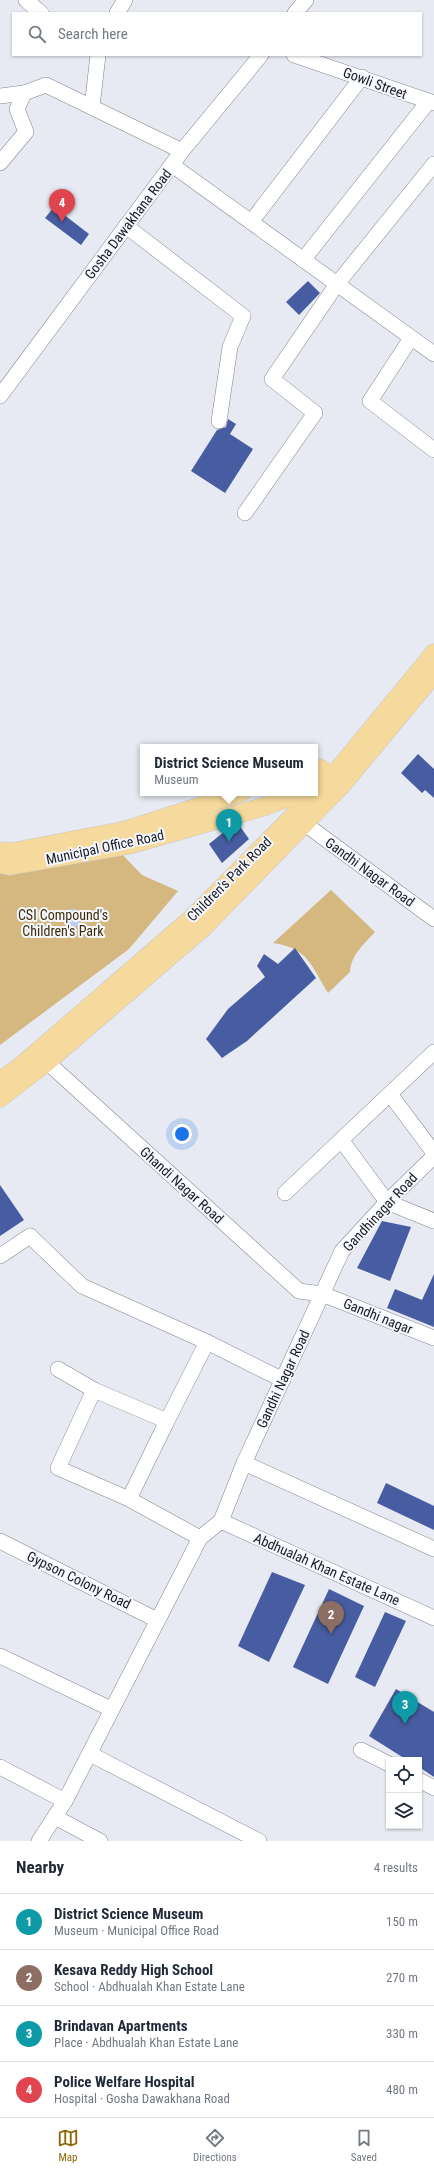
<!DOCTYPE html>
<html lang="en">
<head>
<meta charset="utf-8">
<style>
	:root { --surface:#fff; --page:#f2f2f3; --text:#1f2937; --muted:#747a83; --line:#e0e1e3; --accent:#8a6604 }
	body { margin:0; font-family:"Roboto Condensed",sans-serif; background:var(--page); color:var(--text) }
	.controls { position:absolute; right:12px; bottom:12px; display:grid; overflow:hidden; border-radius:0px; box-shadow:0 1px 3px #0004 }
	.controls button { width:36px; height:36px; display:grid; place-items:center; padding:0; border:0; border-bottom:1px solid var(--line); background:var(--surface); color:var(--text); font:20px sans-serif }
	.you { position:absolute; left:182px; top:1134px; width:14px; height:14px; margin:-10px; border:3px solid #fff; border-radius:50%; background:#1a73e8; box-shadow:0 0 0 6px #1a73e833 }
	.badge { display:grid; place-items:center; width:26px; height:26px; border-radius:50%; background:var(--accent); color:#fff; font-size:13px; font-weight:700 }
	.pin { position:absolute; translate:-50% -33px; filter:drop-shadow(0 1px 2px #0008) }
	.pin::after { content:''; position:absolute; top:21px; width:14px; height:12px; background:inherit; clip-path:polygon(0 0,100% 0,50% 100%) }
	.popup { position:absolute; left:140px; top:744px; width:178px; height:52px; box-sizing:border-box; display:grid; place-content:center; border-radius:0px; background:var(--surface); filter:drop-shadow(0 1px 3px #0005); font-size:13px; white-space:nowrap; color:var(--muted) }
	.popup b { font-size:15px; color:var(--text) }
	.popup::after { content:''; position:absolute; left:50%; top:100%; margin-left:-8px; border:8px solid transparent; border-top-color:var(--surface) }
	.list { margin:0; padding:0; list-style:none }
	h2 { display:flex; justify-content:space-between; align-items:center; height:52px; margin:0; padding:0 16px; font-size:17px }
	h2 small { font-size:13px; font-weight:400; color:var(--muted) }
	.list li { display:grid; grid-template-columns:26px 1fr auto; gap:12px; align-items:center; box-sizing:border-box; height:56px; padding:0 16px; border-top:1px solid var(--line) }
	.list b { display:block; font-size:15px; white-space:nowrap }
	.list p { margin:0; font-size:13px; white-space:nowrap; color:var(--muted) }
	.list em { font-size:13px; font-style:normal; color:var(--muted) }
	.icon { flex:none; width:22px; height:22px; fill:none; stroke:currentColor; stroke-width:2; stroke-linecap:round; stroke-linejoin:round }
	.map { position:relative; flex:none; width:434px; height:1841px; overflow:hidden }
	.search { position:absolute; background:var(--surface); box-shadow:0 1px 3px #0004; left:12px; right:12px; top:12px; height:44px; display:flex; align-items:center; gap:10px; box-sizing:border-box; padding:0 14px; border-radius:0px; color:var(--muted); font-size:15px }
	.sheet { height:276px; background:var(--surface) }
	nav { display:flex; justify-content:space-around; align-items:center; box-sizing:border-box; height:56px; border-top:1px solid var(--line); background:var(--surface); font-size:11px; color:var(--muted) }
	nav a { display:grid; justify-items:center; gap:2px }
	nav .on { color:var(--accent) }
	.map>svg:first-child { display:block }
</style>
</head>
<body>
<div class="map">
<svg width="434" height="1841" viewBox="0 0 434 1841">
	<rect width="100%" height="100%" fill="#e7eaf2"/>
	<!-- green -->
	<g fill="#d5b880">
		<polygon points="119,851 142,875 178,891 129,949 0,1045 0,873"/>
		<path d="M331 890 375 932C364 944 351 955 350 972L328 993C311 965 308 948 273 943Z"/>
	</g>
	<!-- water -->
	<circle fill="#bccdfb" cx="72" cy="918" r="9"/>
	<!-- building -->
	<g fill="#485da1">
		<polygon points="54,207 89,234 81,245 45,218"/>
		<polygon points="308,281 320,293 299,315 286,302"/>
		<polygon points="228,419 236,424 230,434 253,449 225,493 191,471 217,430 226,427"/>
		<polygon points="418,754 434,769 434,798 425,790 422,793 401,773"/>
		<polygon points="239,825 249,839 222,863 209,844 230,827"/>
		<polygon points="295,948 316,978 247,1041 222,1058 206,1039 228,1009 265,977 257,966 264,954 278,964"/>
		<polygon points="0,1185 24,1220 0,1236"/>
		<polygon points="382,1221 411,1227 390,1281 357,1268"/>
		<polygon points="434,1274 434,1327 387,1308 395,1289 422,1300"/>
		<polygon points="386,1483 434,1506 434,1530 377,1503"/>
		<polygon points="272,1572 305,1585 269,1662 238,1646"/>
		<polygon points="329,1589 364,1606 328,1684 293,1667"/>
		<polygon points="385,1612 406,1621 375,1687 355,1677"/>
		<polygon points="396,1689 434,1712 434,1777 419,1767 419,1760 407,1760 369,1736"/>
	</g>
	<g fill="none" stroke-linecap="round" stroke-linejoin="round">
		<defs>
			<g id="minor">
				<polyline points="26,0 41,13"/>
				<polyline points="117,13 125,0"/>
				<polyline points="295,13 306,0"/>
				<polyline points="294,55 434,103"/>
				<polyline points="0,96 24,93 46,85 182,151"/>
				<polyline points="92,107 98,55"/>
				<polyline points="0,163 26,132 17,109 24,93"/>
				<polyline points="172,165 434,354"/>
				<polyline points="251,222 362,77"/>
				<polyline points="126,226 243,316 230,347 219,421"/>
				<polyline points="303,260 428,102"/>
				<polyline points="411,338 370,401 434,450"/>
				<polyline points="0,396 182,151 261,55"/>
				<polyline points="245,513 315,413 272,379 337,284 434,164"/>
				<polyline points="305,824 434,919"/>
				<polyline points="47,1062 299,1291 322,1294 434,1338"/>
				<polyline points="390,1094 434,1153"/>
				<polyline points="342,1141 387,1202 434,1221"/>
				<polyline points="285,1193 434,1052"/>
				<polyline points="0,1256 30,1236 82,1286 207,1342"/>
				<polyline points="58,1369 94,1390 167,1421 207,1342 283,1380"/>
				<polyline points="94,1390 58,1468 129,1499"/>
				<polyline points="167,1421 129,1499 200,1538"/>
				<polyline points="244,1463 434,1549"/>
				<polyline points="221,1521 434,1618"/>
				<polyline points="0,1541 157,1620"/>
				<polyline points="0,1656 111,1709"/>
				<polyline points="361,1750 389,1764"/>
				<polyline points="90,1754 259,1841"/>
				<polyline points="0,1767 65,1801"/>
				<polyline points="419,1780 434,1788"/>
				<polyline points="55,1817 100,1841"/>
				<polyline points="39,1841 65,1801 200,1538 221,1521 244,1463 342,1251 387,1202 434,1156"/>
			</g>
			<g id="major">
				<polyline points="315,769 320,768 340,783"/>
				<polyline points="0,851 12,852 126,830 241,793"/>
				<polyline points="0,864 10,866 129,845 266,806 300,793"/>
				<polyline points="0,1081 22,1065 193,917 332,777 434,653"/>
				<polyline points="0,1098 47,1062 204,927 342,785 434,674"/>
			</g>
		</defs>
		<!-- minor casing -->
		<use href="#minor" stroke="#84868d" stroke-width="16"/>
		<!-- major casing -->
		<use href="#major" stroke="#c8c9c9" stroke-width="19"/>
		<!-- minor -->
		<use href="#minor" stroke="#fff" stroke-width="15"/>
		<!-- major -->
		<use href="#major" stroke="#f5d99d" stroke-width="18"/>
	</g>
	<g text-anchor="middle" dominant-baseline="central" stroke-width="4" stroke-linejoin="round" paint-order="stroke">
		<!-- street labels -->
		<g font-size="14" fill="#1b1c1f" stroke="#f5f8fe">
			<text transform="translate(375 83) rotate(20)">Gowli Street</text>
			<text transform="translate(128 224) rotate(-53)">Gosha Dawakhana Road</text>
			<text transform="translate(105 847) rotate(-12)">Municipal Office Road</text>
			<text transform="translate(370 872) rotate(36)">Gandhi Nagar Road</text>
			<text transform="translate(229 879) rotate(-45)">Children's Park Road</text>
			<text transform="translate(182 1185) rotate(42)">Ghandi Nagar Road</text>
			<text transform="translate(380 1212) rotate(-47)">Gandhinagar Road</text>
			<text transform="translate(378 1316) rotate(22)">Gandhi nagar</text>
			<text transform="translate(283 1379) rotate(-65)">Gandhi Nagar Road</text>
			<text transform="translate(327 1569) rotate(24)">Abdhualah Khan Estate Lane</text>
			<text transform="translate(79 1580) rotate(26)">Gypson Colony Road</text>
		</g>
		<!-- park labels -->
		<g font-size="14" fill="#3d2c07" stroke="#f5f8fe">
			<text x="63" y="915">CSI Compound's<tspan x="63" dy="16">Children's Park</tspan></text>
		</g>
	</g>
</svg>
<div class="controls">
<button><svg class="icon" aria-label="locate" viewBox="0 0 24 24"><circle cx="12" cy="12" r="6"/><path d="M12 2v4M12 18v4M2 12h4M18 12h4"/></svg></button>
<button><svg class="icon" aria-label="layers" viewBox="0 0 24 24"><path d="M12 4l9 5-9 5-9-5zM3 14l9 5 9-5"/></svg></button>
</div>
<div class="you"></div>
<div class="pin badge" style="left:229px;top:842px;background:#0f9aa8">1</div>
<div class="popup"><b>District Science Museum</b>Museum</div>
<div class="pin badge" style="left:331px;top:1634px;background:#8d6e63">2</div>
<div class="pin badge" style="left:405px;top:1724px;background:#0f9aa8">3</div>
<div class="pin badge" style="left:62px;top:222px;background:#e0444e">4</div>
<div class="search"><svg class="icon" aria-label="search" viewBox="0 0 24 24"><circle cx="10" cy="10" r="6"/><path d="M15 15l6 6"/></svg>Search here</div>
</div>
<section class="sheet">
<h2>Nearby<small>4 results</small></h2>
<ul class="list">
<li><span class="badge" style="background:#0f9aa8">1</span><div><b>District Science Museum</b><p>Museum · Municipal Office Road</p></div><em>150 m</em></li>
<li><span class="badge" style="background:#8d6e63">2</span><div><b>Kesava Reddy High School</b><p>School · Abdhualah Khan Estate Lane</p></div><em>270 m</em></li>
<li><span class="badge" style="background:#0f9aa8">3</span><div><b>Brindavan Apartments</b><p>Place · Abdhualah Khan Estate Lane</p></div><em>330 m</em></li>
<li><span class="badge" style="background:#e0444e">4</span><div><b>Police Welfare Hospital</b><p>Hospital · Gosha Dawakhana Road</p></div><em>480 m</em></li>
</ul>
</section>
<nav>
<a class="on"><svg class="icon" aria-label="map" viewBox="0 0 24 24"><path d="M3 6l6-2 6 2 6-2v14l-6 2-6-2-6 2zM9 4v14M15 6v14"/></svg>Map</a>
<a><svg class="icon" aria-label="directions" viewBox="0 0 24 24"><path d="M12 3l9 9-9 9-9-9zM9 14v-3h6M13 9l2 2-2 2"/></svg>Directions</a>
<a><svg class="icon" aria-label="saved" viewBox="0 0 24 24"><path d="M7 4h10v16l-5-4-5 4z"/></svg>Saved</a>
</nav>
</body>
</html>
